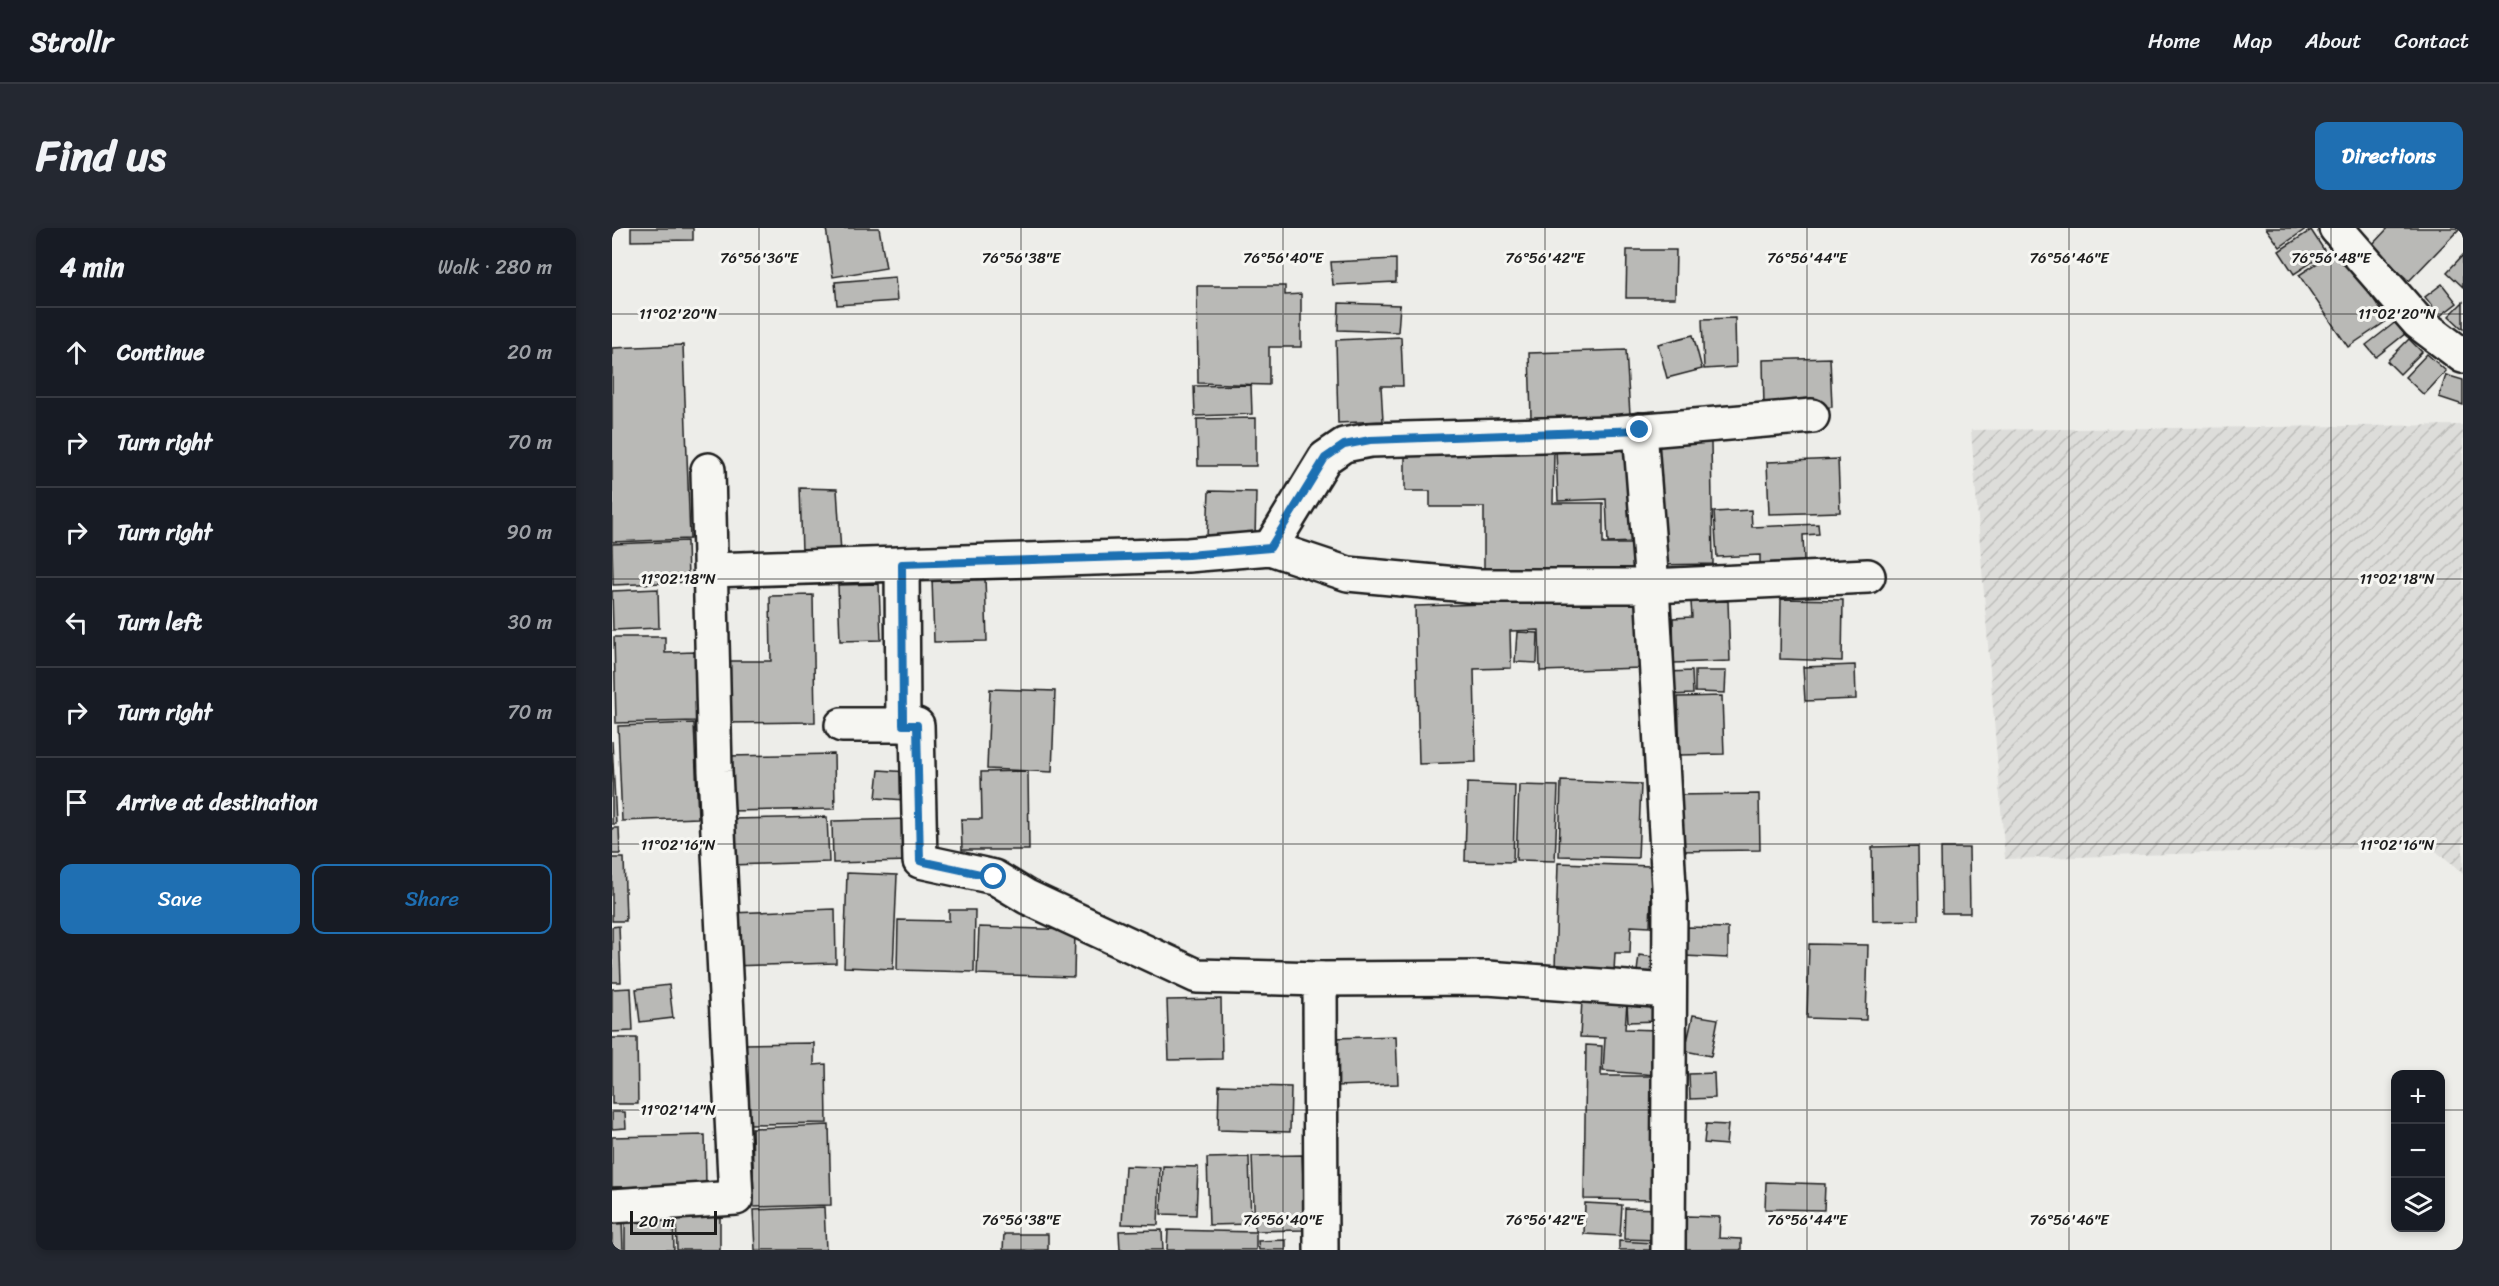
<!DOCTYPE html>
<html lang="en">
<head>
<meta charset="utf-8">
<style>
	:root { --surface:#171b24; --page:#242831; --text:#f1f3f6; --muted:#9ea1a6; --line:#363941; --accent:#1f6fb2 }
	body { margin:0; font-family:Sriracha,sans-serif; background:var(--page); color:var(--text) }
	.controls { position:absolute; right:18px; bottom:18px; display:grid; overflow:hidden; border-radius:12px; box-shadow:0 3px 9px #0003 }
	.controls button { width:54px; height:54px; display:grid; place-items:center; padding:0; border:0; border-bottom:2px solid var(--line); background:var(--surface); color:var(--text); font:30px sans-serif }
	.scale { position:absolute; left:18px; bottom:15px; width:87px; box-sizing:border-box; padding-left:6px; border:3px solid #1c1c1c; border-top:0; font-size:16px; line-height:21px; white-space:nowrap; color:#1c1c1c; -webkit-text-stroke:4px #f6f6f2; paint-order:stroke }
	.stop { position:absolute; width:18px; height:18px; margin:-14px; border:4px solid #1f6fb2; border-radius:50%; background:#fff }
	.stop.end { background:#1f6fb2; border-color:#fff; box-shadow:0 2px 6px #0008 }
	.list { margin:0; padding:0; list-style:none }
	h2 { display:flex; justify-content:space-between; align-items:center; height:78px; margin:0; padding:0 24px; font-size:26px }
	h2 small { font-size:20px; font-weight:400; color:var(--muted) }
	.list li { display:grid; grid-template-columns:39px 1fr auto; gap:18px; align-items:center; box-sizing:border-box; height:90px; padding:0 24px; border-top:2px solid var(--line) }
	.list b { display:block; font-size:22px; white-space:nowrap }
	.list em { font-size:20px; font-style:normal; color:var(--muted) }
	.actions { display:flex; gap:12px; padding:18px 24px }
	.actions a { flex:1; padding:14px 0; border:2px solid var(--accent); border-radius:12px; text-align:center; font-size:21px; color:var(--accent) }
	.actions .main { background:var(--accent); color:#fff }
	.icon { flex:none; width:33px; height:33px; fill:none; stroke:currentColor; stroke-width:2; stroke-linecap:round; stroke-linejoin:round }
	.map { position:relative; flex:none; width:1851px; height:1022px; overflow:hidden; border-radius:12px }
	header { display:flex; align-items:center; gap:36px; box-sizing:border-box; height:84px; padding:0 30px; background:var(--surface); border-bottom:2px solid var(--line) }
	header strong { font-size:28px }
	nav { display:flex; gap:33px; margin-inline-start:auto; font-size:21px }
	.intro { display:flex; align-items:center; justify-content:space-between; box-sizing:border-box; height:144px; padding:0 36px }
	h1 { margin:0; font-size:42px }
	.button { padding:15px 27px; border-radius:12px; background:var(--accent); color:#fff; font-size:21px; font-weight:700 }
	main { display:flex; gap:36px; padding:0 36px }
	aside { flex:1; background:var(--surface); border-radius:12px; box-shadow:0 3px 9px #0003 }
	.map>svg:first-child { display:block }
</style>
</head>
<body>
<header>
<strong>Strollr</strong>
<nav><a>Home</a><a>Map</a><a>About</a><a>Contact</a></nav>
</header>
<div class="intro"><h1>Find us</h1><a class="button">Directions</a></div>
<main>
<aside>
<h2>4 min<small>Walk · 280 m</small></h2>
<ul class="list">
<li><svg class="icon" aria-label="ahead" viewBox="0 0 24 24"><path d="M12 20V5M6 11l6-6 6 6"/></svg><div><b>Continue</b></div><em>20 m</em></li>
<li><svg class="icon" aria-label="right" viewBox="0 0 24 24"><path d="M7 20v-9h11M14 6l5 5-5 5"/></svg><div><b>Turn right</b></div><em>70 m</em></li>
<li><svg class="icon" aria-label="right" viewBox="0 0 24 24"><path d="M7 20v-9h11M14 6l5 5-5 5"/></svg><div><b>Turn right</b></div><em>90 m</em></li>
<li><svg class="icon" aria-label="left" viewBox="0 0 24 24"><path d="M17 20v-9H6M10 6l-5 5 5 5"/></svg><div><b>Turn left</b></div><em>30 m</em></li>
<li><svg class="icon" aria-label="right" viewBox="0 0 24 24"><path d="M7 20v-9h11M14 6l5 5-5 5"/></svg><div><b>Turn right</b></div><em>70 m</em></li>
<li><svg class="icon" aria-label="arrive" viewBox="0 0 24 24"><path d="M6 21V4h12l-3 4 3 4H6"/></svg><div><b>Arrive at destination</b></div></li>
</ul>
<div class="actions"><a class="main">Save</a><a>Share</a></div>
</aside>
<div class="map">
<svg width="1851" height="1022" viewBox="0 0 1851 1022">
	<defs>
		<pattern id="industrial-furrows" width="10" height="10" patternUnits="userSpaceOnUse" patternTransform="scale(1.5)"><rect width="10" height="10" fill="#ddddda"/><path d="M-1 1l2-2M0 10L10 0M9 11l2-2" fill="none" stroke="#bdbdba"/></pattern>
	</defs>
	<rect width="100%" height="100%" fill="#edede9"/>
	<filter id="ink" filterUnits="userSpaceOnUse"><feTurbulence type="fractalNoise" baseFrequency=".0167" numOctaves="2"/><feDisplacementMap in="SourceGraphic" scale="12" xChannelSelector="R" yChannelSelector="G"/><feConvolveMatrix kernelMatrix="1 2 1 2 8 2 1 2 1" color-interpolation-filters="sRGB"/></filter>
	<g filter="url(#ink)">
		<!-- industrial -->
		<polygon fill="url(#industrial-furrows)" points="1851,197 1851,646 1818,618 1393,631 1359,202"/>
		<!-- building -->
		<g fill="#b9b9b6" stroke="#1c1c1c" stroke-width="1.5">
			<polygon points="19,0 81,0 81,12 19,13"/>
			<polygon points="214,0 267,0 274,40 221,49"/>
			<polygon points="1654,0 1695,0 1668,19"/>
			<polygon points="1776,0 1848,0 1797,53 1759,18"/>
			<polygon points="1699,2 1714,25 1682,46 1667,23"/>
			<polygon points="1727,21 1776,92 1736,119 1687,47"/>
			<polygon points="1015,22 1064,22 1063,70 1014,70"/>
			<polygon points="1851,27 1851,59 1835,44"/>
			<polygon points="784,31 784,54 721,57 719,34"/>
			<polygon points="283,49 285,73 225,77 223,54"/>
			<polygon points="1830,56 1845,75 1828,88 1813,69"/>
			<polygon points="585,58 673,58 673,67 689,66 689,119 657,119 657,157 586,155"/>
			<polygon points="1851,74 1851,101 1837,88"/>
			<polygon points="727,75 788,77 786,104 726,102"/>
			<polygon points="1123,90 1124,139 1092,141 1090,91"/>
			<polygon points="1785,93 1794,105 1764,129 1754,117"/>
			<polygon points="1081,107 1090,141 1055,150 1046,116"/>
			<polygon points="789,109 791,158 769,158 771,193 726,195 724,112"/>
			<polygon points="1797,111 1810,124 1788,146 1775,133"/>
			<polygon points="71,117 78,311 0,314 0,120"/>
			<polygon points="1014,122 1018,187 919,190 917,125"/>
			<polygon points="1815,126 1834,143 1812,167 1793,149"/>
			<polygon points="1218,130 1220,179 1152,181 1151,132"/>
			<polygon points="1834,147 1851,152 1851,177 1827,169"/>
			<polygon points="639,157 640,186 583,188 582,158"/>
			<polygon points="644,190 644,238 586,238 585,191"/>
			<polygon points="1099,214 1101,336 1043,337 1041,215"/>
			<polygon points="1019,218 1023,314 996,315 994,271 946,273 944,221"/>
			<polygon points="793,220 942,221 941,275 991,275 991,316 1021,316 1021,348 872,347 872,279 818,279 818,263 793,263"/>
			<polygon points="1226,231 1228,284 1157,286 1155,234"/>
			<polygon points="188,260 225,261 229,325 190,324"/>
			<polygon points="597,263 644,264 643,311 595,309"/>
			<polygon points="1139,282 1140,299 1206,296 1207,306 1191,307 1192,333 1148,335 1148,327 1105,329 1102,284"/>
			<polygon points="75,313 76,354 1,357 0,316"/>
			<polygon points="373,349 375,413 322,414 320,350"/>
			<polygon points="267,356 269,412 228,413 226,357"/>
			<polygon points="46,361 47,400 1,402 0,363"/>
			<polygon points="201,367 203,494 111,495 110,433 159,433 158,368"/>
			<polygon points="1169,371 1231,372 1230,433 1168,431"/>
			<polygon points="1028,372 1030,440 928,443 927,402 898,403 899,440 862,441 864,534 807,536 803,378"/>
			<polygon points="1116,373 1118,433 1062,435 1061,390 1080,389 1079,374"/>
			<polygon points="905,404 926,405 925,435 903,434"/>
			<polygon points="2,409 53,409 53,425 83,424 84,493 4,495"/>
			<polygon points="1243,437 1244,471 1193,473 1191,439"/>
			<polygon points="1080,443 1081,466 1057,467 1056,444"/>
			<polygon points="1083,443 1114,443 1113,465 1083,464"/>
			<polygon points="378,461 443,463 440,544 375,541"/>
			<polygon points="1110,468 1112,526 1068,527 1066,469"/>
			<polygon points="82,495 86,590 10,593 6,498"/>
			<polygon points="0,513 4,596 0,596"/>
			<polygon points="222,526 223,581 116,583 115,528"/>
			<polygon points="267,542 296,544 294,572 264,570"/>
			<polygon points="416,543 417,622 350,622 349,591 370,591 369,544"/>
			<polygon points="949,553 1029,556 1026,630 947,628"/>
			<polygon points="855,555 903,557 901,634 853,633"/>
			<polygon points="907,557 946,558 943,633 904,632"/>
			<polygon points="1147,566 1148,622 1060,623 1060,567"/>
			<polygon points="215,589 217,634 118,637 117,591"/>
			<polygon points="296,591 297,633 221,635 220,593"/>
			<polygon points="0,600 7,600 8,626 0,626"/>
			<polygon points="1306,618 1307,692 1261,693 1260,619"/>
			<polygon points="1329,620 1357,620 1358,685 1330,685"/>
			<polygon points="0,630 12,630 14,693 0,693"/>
			<polygon points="946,635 1040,638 1038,699 1019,698 1018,725 1003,725 1002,743 943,741"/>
			<polygon points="235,645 285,647 281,741 232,739"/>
			<polygon points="223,681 224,735 118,738 117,685"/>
			<polygon points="337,682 363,682 362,744 285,742 286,692 337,693"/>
			<polygon points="7,698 9,754 0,754 0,699"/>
			<polygon points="367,699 463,702 462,749 365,746"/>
			<polygon points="1073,699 1116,700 1116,730 1072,728"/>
			<polygon points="1197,716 1256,717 1254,792 1195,790"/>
			<polygon points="1027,727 1048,730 1045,754 1024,752"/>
			<polygon points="57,757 61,790 28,794 24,761"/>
			<polygon points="19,760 21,803 0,804 0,761"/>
			<polygon points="609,771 610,831 557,832 555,772"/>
			<polygon points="970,772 1015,775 1013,801 1047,802 1045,847 991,843 993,810 968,809"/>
			<polygon points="1046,775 1046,793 1016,794 1015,776"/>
			<polygon points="1081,787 1106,791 1099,828 1073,823"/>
			<polygon points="784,808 786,856 724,858 723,810"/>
			<polygon points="0,810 25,810 26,876 0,876"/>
			<polygon points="202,815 202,837 214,836 215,895 134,896 132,816"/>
			<polygon points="974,817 990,818 989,848 1045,848 1043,972 972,971"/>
			<polygon points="1102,845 1103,870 1078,871 1077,846"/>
			<polygon points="607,857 679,859 678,904 606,902"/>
			<polygon points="0,884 13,884 14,900 0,901"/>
			<polygon points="1094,896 1116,897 1114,917 1092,915"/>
			<polygon points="217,897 219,977 142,979 140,900"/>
			<polygon points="93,907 94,957 0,959 0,909"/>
			<polygon points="690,927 693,1002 643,1003 640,928"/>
			<polygon points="637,929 639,996 597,997 595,930"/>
			<polygon points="513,938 548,939 546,997 510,996"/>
			<polygon points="551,938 586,939 584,987 549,986"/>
			<polygon points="1154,954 1213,956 1212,982 1153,981"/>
			<polygon points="973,975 1010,977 1008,1008 972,1006"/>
			<polygon points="212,979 214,1022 143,1022 141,982"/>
			<polygon points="1013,980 1047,981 1046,1012 1012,1011"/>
			<polygon points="108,986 108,1022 65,1022 64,987"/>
			<polygon points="1074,988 1108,989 1107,1010 1129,1011 1129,1022 1073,1022"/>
			<polygon points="13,990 61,990 62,1022 13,1022"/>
			<polygon points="0,993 10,993 11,1022 0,1022"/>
			<polygon points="550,1002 551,1022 508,1022 507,1003"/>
			<polygon points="556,1002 644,1004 644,1022 555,1022"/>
			<polygon points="392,1006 436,1006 436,1022 391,1022"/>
			<polygon points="674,1012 674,1022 647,1022 646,1013"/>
			<polygon points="1007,1013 1042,1015 1042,1022 1007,1022"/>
		</g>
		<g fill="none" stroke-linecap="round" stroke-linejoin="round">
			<defs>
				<g id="minor">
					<polyline points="1724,0 1806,94 1851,128"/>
					<polyline points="1028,202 1040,358 1058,676 1056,1022"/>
					<polyline points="658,320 713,230 732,217 758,212 999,205 1200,188"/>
					<polyline points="290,336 291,497"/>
					<polyline points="99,342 576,327 658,320 736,346 866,358 1040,358 1256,348"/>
					<polyline points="230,497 305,497 308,633 382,649 415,669 585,748 708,751 709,1022"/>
					<polyline points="708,751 875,750 1057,763"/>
					<polyline points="0,978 124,970 103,543 96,242"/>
				</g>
			</defs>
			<!-- minor casing -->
			<use href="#minor" stroke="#1c1c1c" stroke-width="38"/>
			<!-- minor -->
			<use href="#minor" stroke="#f6f6f2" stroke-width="33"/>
		</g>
	</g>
	<g fill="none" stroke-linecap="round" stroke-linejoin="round" filter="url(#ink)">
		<!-- route -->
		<polyline stroke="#1f6fb2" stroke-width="8" points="382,649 308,633 305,497 291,497 290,336 576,327 658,320 713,230 732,217 758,212 1028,202"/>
	</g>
	<!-- ticks -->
	<path fill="none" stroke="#1c1c1c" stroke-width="1.5" stroke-opacity="0.45" d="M147 0V1022M409 0V1022M671 0V1022M933 0V1022M1195 0V1022M1457 0V1022M1719 0V1022M0 86H1851M0 351H1851M0 616H1851M0 882H1784M1828 882H1851"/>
	<g font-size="15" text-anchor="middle" fill="#1c1c1c" stroke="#f6f6f2" stroke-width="6" stroke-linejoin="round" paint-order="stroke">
		<text x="147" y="35">76°56'36"E</text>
		<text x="409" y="35">76°56'38"E</text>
		<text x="671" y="35">76°56'40"E</text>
		<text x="933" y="35">76°56'42"E</text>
		<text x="1195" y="35">76°56'44"E</text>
		<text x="1457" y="35">76°56'46"E</text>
		<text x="1719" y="35">76°56'48"E</text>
		<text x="66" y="91">11°02'20"N</text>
		<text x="1785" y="91">11°02'20"N</text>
		<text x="66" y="356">11°02'18"N</text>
		<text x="1785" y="356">11°02'18"N</text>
		<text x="66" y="622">11°02'16"N</text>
		<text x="1785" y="622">11°02'16"N</text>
		<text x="66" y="887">11°02'14"N</text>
		<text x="409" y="997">76°56'38"E</text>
		<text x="671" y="997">76°56'40"E</text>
		<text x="933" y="997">76°56'42"E</text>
		<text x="1195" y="997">76°56'44"E</text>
		<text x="1457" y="997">76°56'46"E</text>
	</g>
</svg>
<div class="controls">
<button>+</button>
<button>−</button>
<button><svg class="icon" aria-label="layers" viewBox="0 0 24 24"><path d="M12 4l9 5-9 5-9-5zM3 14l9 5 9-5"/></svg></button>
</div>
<div class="scale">20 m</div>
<div class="stop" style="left:382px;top:649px"></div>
<div class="stop end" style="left:1028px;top:202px"></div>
</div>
</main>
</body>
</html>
